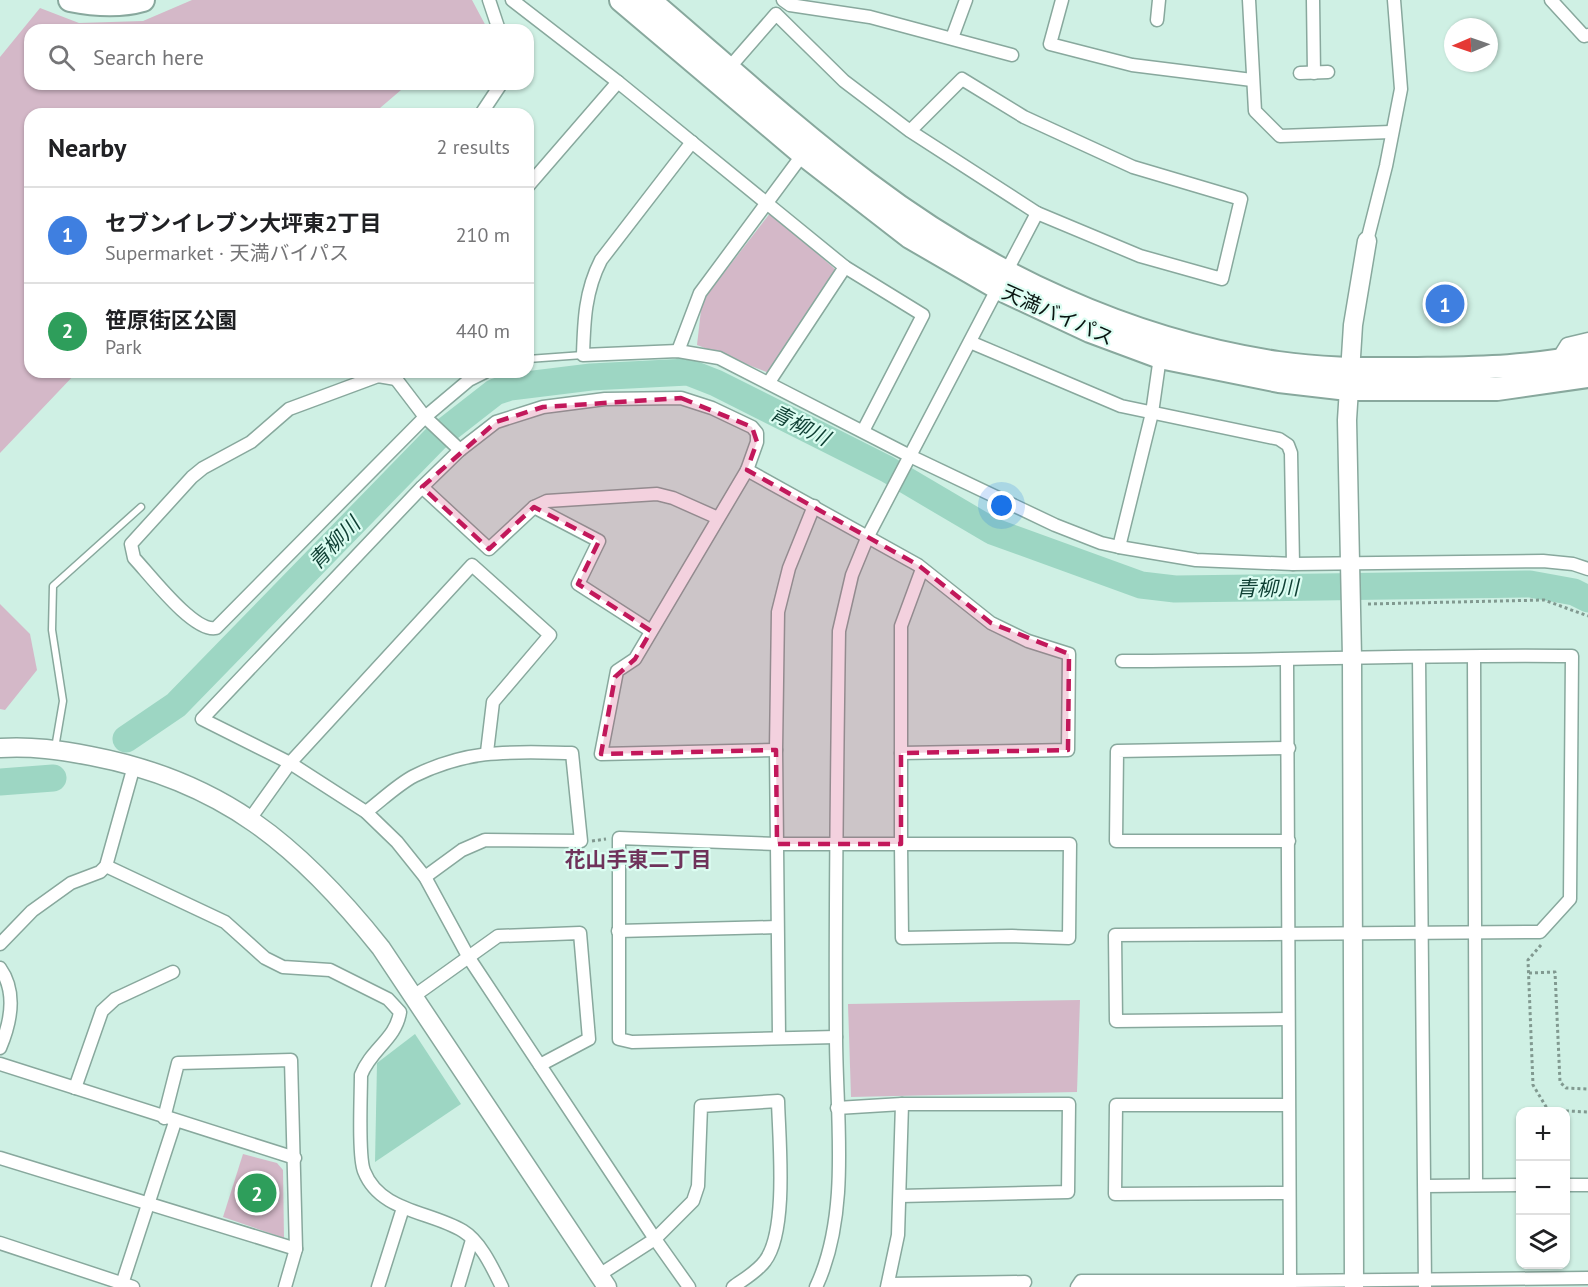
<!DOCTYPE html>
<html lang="en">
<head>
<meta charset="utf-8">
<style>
	:root { --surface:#fff; --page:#f2f2f2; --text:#202124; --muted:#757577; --line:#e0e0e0; --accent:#0b8043 }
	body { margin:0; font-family:"PT Sans","Noto Sans JP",sans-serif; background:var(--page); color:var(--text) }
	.controls { position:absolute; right:18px; bottom:18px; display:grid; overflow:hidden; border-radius:12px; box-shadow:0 2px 4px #0004 }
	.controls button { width:54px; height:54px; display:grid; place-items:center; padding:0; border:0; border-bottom:2px solid var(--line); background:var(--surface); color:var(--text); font:30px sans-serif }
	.compass { position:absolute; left:1444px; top:18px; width:54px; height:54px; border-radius:50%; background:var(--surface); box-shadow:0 2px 4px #0004; rotate:268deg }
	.you { position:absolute; left:1002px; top:506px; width:21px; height:21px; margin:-15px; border:4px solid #fff; border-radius:50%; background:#1a73e8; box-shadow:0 0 0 9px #1a73e833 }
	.badge { display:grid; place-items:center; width:39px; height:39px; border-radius:50%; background:var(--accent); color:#fff; font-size:20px; font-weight:700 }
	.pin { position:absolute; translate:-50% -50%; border:3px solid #fff; box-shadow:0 2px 6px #0006 }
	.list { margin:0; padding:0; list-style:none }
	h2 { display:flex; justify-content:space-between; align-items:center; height:78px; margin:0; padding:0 24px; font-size:26px }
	h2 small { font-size:20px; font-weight:400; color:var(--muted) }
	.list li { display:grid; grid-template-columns:39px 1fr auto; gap:18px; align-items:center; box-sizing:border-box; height:96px; padding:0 24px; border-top:2px solid var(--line) }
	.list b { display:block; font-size:22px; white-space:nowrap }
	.list p { margin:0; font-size:20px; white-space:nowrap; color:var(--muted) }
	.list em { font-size:20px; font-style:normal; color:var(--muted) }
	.icon { flex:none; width:33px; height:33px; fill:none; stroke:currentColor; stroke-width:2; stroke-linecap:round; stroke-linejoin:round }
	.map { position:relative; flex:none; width:1588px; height:1287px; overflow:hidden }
	.search { position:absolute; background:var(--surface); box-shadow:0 2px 4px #0004; left:24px; top:24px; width:510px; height:66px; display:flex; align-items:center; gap:15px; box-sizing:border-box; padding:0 21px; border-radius:18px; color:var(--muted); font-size:22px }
	.panel { position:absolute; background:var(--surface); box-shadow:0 2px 4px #0004; left:24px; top:108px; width:510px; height:270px; border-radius:18px }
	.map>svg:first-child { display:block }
</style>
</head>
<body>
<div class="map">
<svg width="1588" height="1287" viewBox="0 0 1588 1287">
	<rect width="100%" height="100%" fill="#cff0e4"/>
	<!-- green -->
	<g fill="#d4b8c8">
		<polygon points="192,0 472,0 488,30 30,30 30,84 408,84 373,114 30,114 30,372 77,372 0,453 0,57 40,8 79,23 143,21"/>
		<polygon points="771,212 836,270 769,373 697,345 702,301"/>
		<polygon points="0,604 30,634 37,670 5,710 0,709"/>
		<polygon points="1080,1000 1077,1092 851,1097 848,1004"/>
		<polygon points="243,1154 277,1163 283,1170 284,1238 223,1217"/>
	</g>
	<!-- water -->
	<polygon fill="#9dd6c3" points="415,1034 461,1104 375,1162 377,1063"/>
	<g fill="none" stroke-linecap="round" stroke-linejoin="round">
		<!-- river -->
		<g stroke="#9dd6c3" stroke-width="27">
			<polyline points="126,739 176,705 436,438 495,392 510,387 591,377 688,372 716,383 887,469 992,531 1141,585 1175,589 1530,584 1574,592 1588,599"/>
			<polyline points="0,782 53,778"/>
		</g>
		<defs>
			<g id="lane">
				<polyline points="528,359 583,355"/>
				<polyline points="55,748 63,701 52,630 53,586 141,507"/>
			</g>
			<g id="street">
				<polyline points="489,0 499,30"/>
				<polyline points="512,0 618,82 845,267 923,315 863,431"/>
				<polyline points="783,0 790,5 870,17 1012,55"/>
				<polyline points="1062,0 1050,44 1132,65 1252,80"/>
				<polyline points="1249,0 1255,111 1280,136 1391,132"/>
				<polyline points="1313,0 1314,73"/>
				<polyline points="1551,0 1584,36 1588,35"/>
				<polyline points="1157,20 1159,0"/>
				<polyline points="952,38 966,0"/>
				<polyline points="729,68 776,14 844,81 910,131 1037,213 1140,256 1222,279 1241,199 1133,167 1024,117 962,79 910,131"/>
				<polyline points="1300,73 1328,72"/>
				<polyline points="481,114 501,84"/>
				<path d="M692 142 601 260C585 291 584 321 583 355L678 351 719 358 910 456 1055 525 1101 543 1119 547 1196 560 1293 564 1543 561 1573 564 1588 569"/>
				<polyline points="528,186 618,82"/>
				<polyline points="1367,241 1386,166 1401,89 1394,0"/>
				<polyline points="970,342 1121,406 1279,439 1288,445 1291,453 1293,564"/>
				<polyline points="678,351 700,293 803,154"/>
				<polyline points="1561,361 1562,352 1567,344 1588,339"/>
				<polyline points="394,372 396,379 425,417 460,450"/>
				<path d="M396 379 378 376 289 409 251 442 203 468 192 477 131 544 134 558C150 575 194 633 216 628L425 417 469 380 485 372"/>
				<polyline points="769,382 845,267"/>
				<polyline points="747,470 918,565 991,623 1028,641 1069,654 1068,750 901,753"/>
				<polyline points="422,487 489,549 534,507 547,501 657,494 673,498 718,518"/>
				<polyline points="534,507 599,541 578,584 651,631"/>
				<polyline points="1119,547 1152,413 1160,357"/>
				<polyline points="1419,657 1425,1287"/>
				<polyline points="1474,657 1476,1185"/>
				<path d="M1122 661C1272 661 1422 654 1572 656L1570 899 1540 932 1115 935 1116 1021 1287 1019"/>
				<polyline points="1287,661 1290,1281 1588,1278"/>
				<path d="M366 812C382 800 397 785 414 776 470 748 513 752 572 753L581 841 485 840 462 850 425 877"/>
				<polyline points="250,819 290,763 472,565 550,635 493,702 487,752"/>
				<polyline points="1289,841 1116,841 1117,751 1289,748"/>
				<polygon points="901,844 1070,844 1069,938 1012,936 902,938"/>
				<path d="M106 866 225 922 265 958 283 967 330 970 388 999 400 1012C396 1039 371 1049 361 1075 361 1094 358 1156 364 1171 380 1212 430 1211 463 1231 481 1242 493 1269 502 1287"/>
				<polyline points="618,931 777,927"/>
				<polyline points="0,944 32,911 71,883 100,872 106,866 134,766"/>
				<path d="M0 968C17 992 11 1022 0 1048"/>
				<polyline points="414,996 498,936 580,933 589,1039 540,1065"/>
				<polyline points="779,1037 776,750 778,612 789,568 814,506"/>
				<polyline points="836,1037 632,1042 619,1039 619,838 777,844 901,844 901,626 922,569"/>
				<polyline points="0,1064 295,1158"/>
				<polyline points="75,1088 102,1011 115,999 173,972"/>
				<polyline points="837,1108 902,1104 1069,1104 1068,1192 900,1196"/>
				<polyline points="164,1118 178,1063 291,1060 296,1249 285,1287"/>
				<polyline points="0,1158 296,1249"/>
				<polyline points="1566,1185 1588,1185"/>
				<polyline points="1425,1186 1520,1185"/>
				<polyline points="1288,1193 1115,1194 1116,1105 1288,1105"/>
				<polyline points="0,1243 133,1287"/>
				<polyline points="599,1275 655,1239 469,958 425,877 397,842 366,812 290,763 202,719 422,487 460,450 496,422 543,407 605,399 681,398 712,408 752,427 757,433 757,442 747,470 635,659 617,671 601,754 776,750"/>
				<polyline points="888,1284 1025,1282 1022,1287"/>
				<polyline points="121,1287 175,1122"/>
				<polyline points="378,1287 403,1208"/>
				<polyline points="458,1287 472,1240"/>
				<path d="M689 1287 655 1239 693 1201 698 1186 701 1106 778 1101C779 1139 788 1231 765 1261 757 1272 744 1279 733 1287"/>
				<path d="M816 1287C851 1213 836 1116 836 1036 835 901 837 766 839 631L852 575 868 536 1037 213"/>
				<polyline points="887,1287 898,1235 902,1104"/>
				<polyline points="1077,1287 1081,1281 1290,1281 1290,1287"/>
			</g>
			<g id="secondary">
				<path d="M0 748C32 746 60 750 91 756 222 781 299 845 381 948L607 1287"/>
				<polyline points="1354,1287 1352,657 1347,420 1353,325 1367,241"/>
			</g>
			<g id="highway">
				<path d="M70 0C95 5 119 7 143 0"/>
				<polyline points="621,0 803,154 910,237 998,288 1090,331 1160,357 1279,381 1348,389 1497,389 1588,376"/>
				<path d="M649 0C721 61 791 126 867 183 987 274 1129 341 1278 363 1324 370 1369 369 1415 369 1473 368 1531 368 1588 355"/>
			</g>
		</defs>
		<!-- lane casing -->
		<use href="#lane" stroke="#88a89d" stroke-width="9"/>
		<!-- street casing -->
		<use href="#street" stroke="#88a89d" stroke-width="15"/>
		<!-- secondary casing -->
		<use href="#secondary" stroke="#88a89d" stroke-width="21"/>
		<!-- highway casing -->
		<use href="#highway" stroke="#88a89d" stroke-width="26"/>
		<!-- path -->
		<g stroke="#819990" stroke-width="3" stroke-dasharray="3 3" stroke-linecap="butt">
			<polyline points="1368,604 1544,600 1588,616"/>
			<polyline points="592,841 606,839"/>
			<polyline points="1541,945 1528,960 1533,1085 1548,1110 1588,1112"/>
			<polyline points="1529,973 1555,972 1560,1082 1566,1088 1588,1089"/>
		</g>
		<!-- lane -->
		<use href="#lane" stroke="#fff" stroke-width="6"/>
		<!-- street -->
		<use href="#street" stroke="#fff" stroke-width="12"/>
		<!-- secondary -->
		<use href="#secondary" stroke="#fff" stroke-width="18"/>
		<!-- highway -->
		<use href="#highway" stroke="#fff" stroke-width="22"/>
	</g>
	<!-- marked area -->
	<path fill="#c2185b" fill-opacity="0.2" stroke="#c2185b" stroke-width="4.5" stroke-dasharray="12 8" stroke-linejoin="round" d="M681 398 752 427 757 442 747 470 918 565 991 623 1069 654 1068 750 901 753V844H777L776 750 601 754 615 677 635 659 651 631 578 584 599 541 534 507 489 549 422 487 496 422 543 407Z"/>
	<g text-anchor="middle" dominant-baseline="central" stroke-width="4.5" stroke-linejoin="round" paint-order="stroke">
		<!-- street labels -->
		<g font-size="20" fill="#091511" stroke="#dcfdf2">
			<text transform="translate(1058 315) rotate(24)">天満バイパス</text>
		</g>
		<!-- water labels -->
		<g font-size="21" font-style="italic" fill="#0e3f33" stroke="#dcfdf2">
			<text transform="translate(800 425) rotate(27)">青柳川</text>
			<text transform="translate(334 543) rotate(-46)">青柳川</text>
			<text transform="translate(1267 588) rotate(-1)">青柳川</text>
		</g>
		<!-- neighbourhood labels -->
		<g font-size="21" font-weight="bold" fill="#6f335b" stroke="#dcfdf2">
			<text x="638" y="859">花山手東二丁目</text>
		</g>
	</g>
</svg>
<div class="controls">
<button>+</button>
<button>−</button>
<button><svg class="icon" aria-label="layers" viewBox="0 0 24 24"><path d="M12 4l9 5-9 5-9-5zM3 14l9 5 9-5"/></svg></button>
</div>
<svg class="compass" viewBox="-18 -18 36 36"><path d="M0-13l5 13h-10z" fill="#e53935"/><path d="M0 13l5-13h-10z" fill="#757577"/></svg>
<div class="you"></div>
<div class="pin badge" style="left:1445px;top:304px;background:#3f7fe0">1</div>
<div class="pin badge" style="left:257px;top:1193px;background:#2e9e5b">2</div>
<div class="search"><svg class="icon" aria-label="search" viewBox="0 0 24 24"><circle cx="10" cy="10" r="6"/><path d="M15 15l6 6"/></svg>Search here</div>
<section class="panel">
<h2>Nearby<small>2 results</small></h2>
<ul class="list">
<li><span class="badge" style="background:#3f7fe0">1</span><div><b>セブンイレブン大坪東2丁目</b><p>Supermarket · 天満バイパス</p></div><em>210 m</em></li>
<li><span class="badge" style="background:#2e9e5b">2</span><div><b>笹原街区公園</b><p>Park</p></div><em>440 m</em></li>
</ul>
</section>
</div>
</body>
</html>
